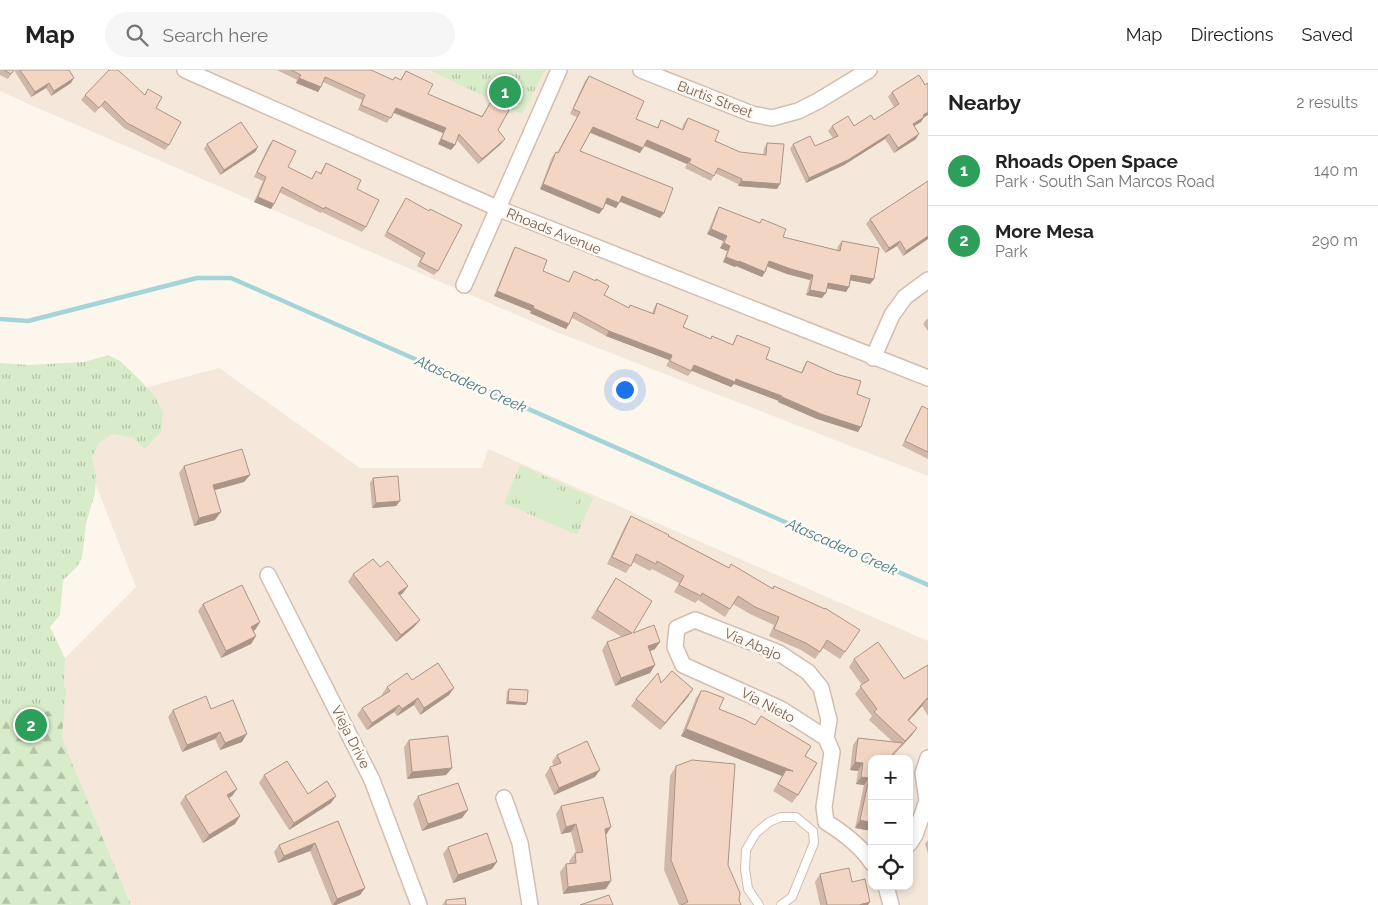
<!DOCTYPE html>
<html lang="en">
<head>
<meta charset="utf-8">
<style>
	:root { --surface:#fff; --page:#f6f6f6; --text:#222; --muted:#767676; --line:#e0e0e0; --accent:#0f766e }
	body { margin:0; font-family:Raleway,sans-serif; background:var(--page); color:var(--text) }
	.controls { position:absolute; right:15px; bottom:15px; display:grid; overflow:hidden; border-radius:10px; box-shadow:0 2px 8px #0003 }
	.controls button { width:45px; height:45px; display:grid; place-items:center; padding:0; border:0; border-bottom:1px solid var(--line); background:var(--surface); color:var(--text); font:25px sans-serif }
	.you { position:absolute; left:624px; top:319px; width:18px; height:18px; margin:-12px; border:4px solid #fff; border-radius:50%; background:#1a73e8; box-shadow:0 0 0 8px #1a73e833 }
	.badge { display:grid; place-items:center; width:32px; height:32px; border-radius:50%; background:var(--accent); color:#fff; font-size:16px; font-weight:700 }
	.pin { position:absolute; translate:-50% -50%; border:2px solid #fff; box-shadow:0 1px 5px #0006 }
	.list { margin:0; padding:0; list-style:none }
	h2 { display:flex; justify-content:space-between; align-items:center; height:65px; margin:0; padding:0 20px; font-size:21px }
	h2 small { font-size:16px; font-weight:400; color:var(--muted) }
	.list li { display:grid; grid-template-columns:32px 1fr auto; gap:15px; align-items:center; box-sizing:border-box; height:70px; padding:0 20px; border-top:1px solid var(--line) }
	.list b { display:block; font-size:19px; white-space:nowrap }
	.list p { margin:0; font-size:16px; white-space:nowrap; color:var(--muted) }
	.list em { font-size:16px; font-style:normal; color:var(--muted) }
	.icon { flex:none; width:28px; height:28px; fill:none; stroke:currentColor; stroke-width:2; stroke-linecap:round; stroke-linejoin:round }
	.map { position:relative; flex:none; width:928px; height:835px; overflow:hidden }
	header { display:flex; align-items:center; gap:30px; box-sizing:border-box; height:70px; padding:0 25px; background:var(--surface); border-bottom:1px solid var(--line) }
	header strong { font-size:24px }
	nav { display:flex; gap:28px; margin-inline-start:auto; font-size:18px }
	.search { width:350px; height:45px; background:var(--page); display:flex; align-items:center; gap:12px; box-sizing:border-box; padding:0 18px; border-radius:28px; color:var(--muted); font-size:19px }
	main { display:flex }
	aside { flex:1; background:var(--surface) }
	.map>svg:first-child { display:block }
</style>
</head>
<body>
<header>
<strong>Map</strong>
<div class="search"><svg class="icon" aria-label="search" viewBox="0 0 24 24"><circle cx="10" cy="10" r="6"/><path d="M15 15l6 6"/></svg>Search here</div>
<nav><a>Map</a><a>Directions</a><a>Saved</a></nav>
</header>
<main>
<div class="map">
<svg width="928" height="835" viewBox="0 0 928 835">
	<defs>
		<pattern id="grass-tufts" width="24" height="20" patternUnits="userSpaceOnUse" patternTransform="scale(1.25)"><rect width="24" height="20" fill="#d8ecc9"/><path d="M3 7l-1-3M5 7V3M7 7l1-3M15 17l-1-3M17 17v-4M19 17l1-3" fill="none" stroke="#b4c2a5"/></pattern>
		<pattern id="forest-firs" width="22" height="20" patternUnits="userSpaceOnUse" patternTransform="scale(1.25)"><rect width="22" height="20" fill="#d8ecc9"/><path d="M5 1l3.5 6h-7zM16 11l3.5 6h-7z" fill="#b4c2a5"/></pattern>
	</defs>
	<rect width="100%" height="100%" fill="#fdf6ec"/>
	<!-- residential -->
	<g fill="#f5e8da" fill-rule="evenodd">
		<polygon points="0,0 928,0 928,406 554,261 26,33 0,21"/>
		<path d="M219 298 360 398H482L488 379 928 571V835H131L62 669 65 588 136 517 66 339ZM872 689H909V816H872Z"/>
	</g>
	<!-- grass -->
	<g fill="url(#grass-tufts)">
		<polygon points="429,0 545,0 522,44"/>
		<polygon points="108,285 120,291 137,307 154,325 163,342 161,362 145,379 133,368 112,364 99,373 92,387 96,405 95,423 86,454 82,488 77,497 63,510 60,545 50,557 65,588 64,617 66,618 62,669 131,835 0,835 0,293 29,295 84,292"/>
		<polygon points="520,395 593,428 577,465 504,433"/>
	</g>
	<!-- forest -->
	<polygon fill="url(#forest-firs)" points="63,640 62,669 130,835 0,835 0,648 4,645"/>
	<!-- pitch -->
	<polygon fill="#d8ecc9" points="528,406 578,428 568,452 518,430"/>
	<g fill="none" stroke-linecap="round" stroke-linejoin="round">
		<!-- stream -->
		<polyline stroke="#a5d3da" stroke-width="4.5" points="0,249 28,251 197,208 231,208 928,515"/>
		<defs>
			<polyline id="lane" points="759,835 748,819 745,799 746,780 756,763 769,752 781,747 796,747 813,761 814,773 792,827 781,835"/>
			<g id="street">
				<polyline points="185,0 497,138 928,308"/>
				<polyline points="641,0 752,44 772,48 798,41 818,31 869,0"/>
				<polyline points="464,215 559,0"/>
				<polyline points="873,288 892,245 905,227 928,210"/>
				<polyline points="268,505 372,710 419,835"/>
				<path d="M826 668 829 650 821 618 808 602 779 583 695 550 677 558 675 577 683 595 781 639 826 668 832 682 824 737 826 752C842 762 861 776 872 793"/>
				<polyline points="504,728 520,773 530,835"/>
				<polyline points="909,774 915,765 927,731 923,703 928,688"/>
				<polyline points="886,816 891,835"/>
			</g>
		</defs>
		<!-- lane casing -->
		<use href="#lane" stroke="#d1beb0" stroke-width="10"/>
		<!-- street casing -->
		<use href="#street" stroke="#d1beb0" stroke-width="18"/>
		<!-- lane -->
		<use href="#lane" stroke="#fff" stroke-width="8"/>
		<!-- street -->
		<use href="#street" stroke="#fff" stroke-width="15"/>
	</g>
	<!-- wall -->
	<g fill="#d1b7a8">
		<polygon points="0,0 14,0 8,9 0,5"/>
		<polygon points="14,0 69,0 71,13 51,26 46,18 31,27"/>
		<polygon points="277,0 371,0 393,10 395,7 400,10 406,1 428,24 482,46 492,30 498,60 501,74 478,94 457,70 455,75 451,80 438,74 443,63 393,43 387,53 358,40 362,30 323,12 318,22 296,13 297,10"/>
		<polygon points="589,6 636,49 657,58 661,50 682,59 684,53 688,48 715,71 740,82 763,85 764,78 767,73 780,114 777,119 738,116 738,114 715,103 711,111 685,98 687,94 644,76 640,83 590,63 580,81 664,143 660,148 620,132 616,138 605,133 599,144 540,119 552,87 556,82 557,83 577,47 570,44 585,11"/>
		<polygon points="148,19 156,38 169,75 165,80 124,58 101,36 95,43 81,30 85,25 144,25"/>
		<polygon points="892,22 924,47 921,52 914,56 916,69 894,83 885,69 844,95 806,113 790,79 793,74 815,76 833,68 828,61 832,56 854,56 874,50 894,37 888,27"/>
		<polygon points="273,70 288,97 311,109 316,101 320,103 326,93 357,119 366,157 362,162 322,142 321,143 279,122 274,134 271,139 254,132 263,111 254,107 269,75"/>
		<polygon points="207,74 258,77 255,82 220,105 204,79"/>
		<polygon points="928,111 928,169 903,186 897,176 885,183 866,154 870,149"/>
		<polygon points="406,128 438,201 434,205 417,196 421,188 384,166"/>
		<polygon points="719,137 760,153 762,149 783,167 837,180 838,176 842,171 874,209 870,214 850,210 849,217 846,222 827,218 822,228 806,225 810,210 787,204 767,196 765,202 762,207 736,196 735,197 723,192 727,181 720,178 723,171 707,164 716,142"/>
		<polygon points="515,177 543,201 568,212 574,201 604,225 628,238 630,235 652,243 654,238 657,233 683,257 710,269 712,266 732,275 737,265 766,289 801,302 804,296 807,291 857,324 858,362 817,349 778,332 779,331 734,314 731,317 692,301 688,306 666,296 669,290 606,266 572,248 566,259 530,243 531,241 494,226 512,182"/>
		<polygon points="927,249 928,249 928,261 923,254"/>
		<polygon points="922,336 928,339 928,389 902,376 919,341"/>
		<polygon points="184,396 250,405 244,412 214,420 215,450 194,456 179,403"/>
		<polygon points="373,408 400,431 396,436 372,438 370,413"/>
		<polygon points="631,446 728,497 772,518 774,516 845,582 840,589 823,578 815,589 801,580 769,566 774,555 750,544 733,534 725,547 698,530 695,533 674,522 679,513 652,499 650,501 633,492 626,503 607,494 626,454"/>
		<polygon points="380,497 408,516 403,523 400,525 420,550 414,557 396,572 348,512 353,504"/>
		<polygon points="616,508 633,563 655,579 650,581 655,595 650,603 615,616 602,580 607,572 622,567 591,548"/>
		<polygon points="203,534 260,552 255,560 253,560 256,566 251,574 221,588 198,541"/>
		<polygon points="854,589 904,609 928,595 928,646 922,636 909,650 912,665 893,686 872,761 855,758 864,715 856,714 858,701 850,700 853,675 858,668 893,672 869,650 872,646 855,624 862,615 849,597"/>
		<polygon points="412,610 449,625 420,645 414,635 397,646 394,642 367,660 357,645 362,638 383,625 382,624 387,617"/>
		<polygon points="661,613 693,619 660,660 631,636 636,629"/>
		<polygon points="509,619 526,635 506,634 507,621"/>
		<polygon points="701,621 719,639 755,655 761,646 805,686 798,725 792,733 773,721 782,706 681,666 696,628"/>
		<polygon points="211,639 242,672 220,680 215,669 182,682 168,647 173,640"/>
		<polygon points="409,670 452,698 446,705 407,709 404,677"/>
		<polygon points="557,685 595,707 554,725 545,705 550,697 554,696 552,692"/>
		<polygon points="676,696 728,795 741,835 679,835 664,800 670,706"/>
		<polygon points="264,705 308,724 331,733 289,760 259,713"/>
		<polygon points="237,719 232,726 229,728 240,746 235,754 203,773 180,733 185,726"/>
		<polygon points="418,726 462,748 422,761 413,734"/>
		<polygon points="561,736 605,765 606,819 563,824 560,802 566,794 570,794 569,791 575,783 576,783 571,762 561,764 556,744"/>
		<polygon points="338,751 365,818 360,825 336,835 332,835 310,781 278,793 274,782 279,775"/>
		<polygon points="928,770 928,784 925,774"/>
		<polygon points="448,777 492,799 453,813 443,784"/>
		<polygon points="820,804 852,812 868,835 820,835 815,812"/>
		<polygon points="446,830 466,835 442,835"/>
	</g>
	<!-- shaded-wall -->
	<g fill="#aa9588">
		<polygon points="74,8 71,13 51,26 54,21"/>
		<polygon points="299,8 321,17 318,22 296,13"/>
		<polygon points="49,13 46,18 31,27 35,22"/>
		<polygon points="396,38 446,58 443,63 393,42"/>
		<polygon points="928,42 928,45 920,50 923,45"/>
		<polygon points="924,47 921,52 909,59 913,54"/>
		<polygon points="593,57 643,78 640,83 589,62"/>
		<polygon points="889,64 885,69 844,95 806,113 809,108"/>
		<polygon points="919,64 916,69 894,83 898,78"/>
		<polygon points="441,69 455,75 451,80 438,74"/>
		<polygon points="505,69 501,74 478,94 482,89"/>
		<polygon points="647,70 691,89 687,94 643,75"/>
		<polygon points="258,77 255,82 220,105 224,100"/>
		<polygon points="741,111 780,114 777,119 738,116"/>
		<polygon points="543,114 603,139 599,144 540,119"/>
		<polygon points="622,126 664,143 660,148 619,131"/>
		<polygon points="258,127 274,134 271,139 254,132"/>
		<polygon points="607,128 619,133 616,138 604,133"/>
		<polygon points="711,159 727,166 723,171 707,164"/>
		<polygon points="928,166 928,169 903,186 906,181"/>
		<polygon points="900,171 897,176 885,183 889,178"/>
		<polygon points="724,173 730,176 727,181 720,178"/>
		<polygon points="726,187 739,191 765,202 762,207 736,196 735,197 723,192"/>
		<polygon points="769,191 813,205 810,210 787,204 766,196"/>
		<polygon points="851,205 874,209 870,214 848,210"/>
		<polygon points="828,213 849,217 846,222 825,218"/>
		<polygon points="810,220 826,223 822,228 806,225"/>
		<polygon points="497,221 534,236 531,241 494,226"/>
		<polygon points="533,238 569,254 566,259 530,243"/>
		<polygon points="609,261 672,285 669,290 606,266"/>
		<polygon points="694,295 736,309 782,326 779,331 734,314 731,317 690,300"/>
		<polygon points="782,327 861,357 858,362 817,349 778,332"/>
		<polygon points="250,405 244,412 208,422 213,415"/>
		<polygon points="400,431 396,436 372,438 376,433"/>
		<polygon points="221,442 215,450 194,456 199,448"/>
		<polygon points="408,516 403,523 393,531 398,523"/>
		<polygon points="420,550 414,557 396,572 401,565"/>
		<polygon points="260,552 255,560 246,564 251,557"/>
		<polygon points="256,566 251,574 221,588 226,581"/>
		<polygon points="660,572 655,579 643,584 648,576"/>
		<polygon points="655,595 650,603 615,616 621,608"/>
		<polygon points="454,618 449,625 420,645 424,638"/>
		<polygon points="693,619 688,627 660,660 665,653"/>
		<polygon points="418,628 414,635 397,646 402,639"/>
		<polygon points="927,628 922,636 903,657 908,650"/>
		<polygon points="508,631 527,633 526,635 506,634"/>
		<polygon points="399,635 394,642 367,660 372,653"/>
		<polygon points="917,658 912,665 900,678 905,671"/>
		<polygon points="686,659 793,701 786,700 782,706 681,666"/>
		<polygon points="220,662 215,669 182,682 187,675"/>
		<polygon points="247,664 242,672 220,680 225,673"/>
		<polygon points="855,692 863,693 858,701 850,700"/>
		<polygon points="452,698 446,705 407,709 412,702"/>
		<polygon points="600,700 595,707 554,725 559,718"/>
		<polygon points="861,707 869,708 864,715 856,714"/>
		<polygon points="237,719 232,726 222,732 227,725"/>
		<polygon points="336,726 331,733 289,760 294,753"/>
		<polygon points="468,740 462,748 422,761 428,754"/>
		<polygon points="240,746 235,754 203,773 209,765"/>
		<polygon points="860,750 872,753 872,761 855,758"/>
		<polygon points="576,754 571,762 561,764 566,757"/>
		<polygon points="611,757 606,765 605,759"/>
		<polygon points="315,773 310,781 278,793 284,786"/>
		<polygon points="497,792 492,799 453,813 458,805"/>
		<polygon points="611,811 606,819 563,824 568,817"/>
		<polygon points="365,818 360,825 336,835 333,835 337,829"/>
		<polygon points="870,832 868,835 859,835"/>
	</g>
	<!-- building -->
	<g fill="#f3d5c3" stroke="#aa9588">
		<polygon points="4,0 14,0 11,4"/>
		<polygon points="20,0 69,0 74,8 54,21 49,13 35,22"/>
		<polygon points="109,0 118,0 145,25 148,19 162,27 156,38 181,52 169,75 127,53 105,31 99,38 85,25"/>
		<polygon points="291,0 371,0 393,10 395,7 401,10 406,1 433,14 428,24 482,47 492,30 509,40 498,60 505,69 482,89 459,64 455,75 441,69 446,58 396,38 391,48 361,35 365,25 325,7 321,17 299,8 301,5"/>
		<polygon points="919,5 925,15 928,13 928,42 923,45 924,47 913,54 919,64 898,78 889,64 848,90 809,108 793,74 810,66 815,76 838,66 832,56 848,46 854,56 871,45 874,50 899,34 892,22"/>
		<polygon points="589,6 644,31 636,49 658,58 661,50 683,60 688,48 719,61 715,71 740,82 766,85 767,73 784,74 780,114 741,111 742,109 718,98 714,106 689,93 691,89 647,70 643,78 593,57 580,81 673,118 664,143 622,126 619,133 607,128 603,139 543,114 556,82 558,83 580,42 573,39"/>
		<polygon points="241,52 258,77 224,100 207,74"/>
		<polygon points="273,70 296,81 288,97 312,109 316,101 321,104 326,93 361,110 357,119 379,130 366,157 325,137 324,139 282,117 274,134 258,127 266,107 257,102"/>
		<polygon points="928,111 928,166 906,181 900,171 889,178 870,149"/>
		<polygon points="406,128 429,141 430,139 462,155 438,201 420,192 425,183 387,162"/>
		<polygon points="719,137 760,153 762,149 786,159 783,167 840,181 842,171 879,178 874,209 851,205 849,217 828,213 826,223 810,220 813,205 791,199 769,191 765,202 739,191 739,192 726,187 730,176 724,173 727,166 711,159"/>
		<polygon points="515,177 547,190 543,201 569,212 574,201 596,211 596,209 609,216 604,225 629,238 630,235 654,244 657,233 688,246 683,257 711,269 712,266 733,275 737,265 770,278 766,289 802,303 807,291 836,304 861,311 857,324 870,329 861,357 821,344 782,327 782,326 736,309 735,312 694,295 691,301 670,291 672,285 609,261 574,242 569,254 533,238 534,236 497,221"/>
		<polygon points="922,336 928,339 928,382 905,371"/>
		<polygon points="242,379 250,405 213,415 221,442 199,448 184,396"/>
		<polygon points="398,406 400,431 376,433 373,408"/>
		<polygon points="631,446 669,465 668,466 729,498 731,494 773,519 774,516 825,539 825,538 860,560 845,582 827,570 820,582 806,573 774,559 779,547 755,537 738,526 730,539 702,523 701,526 679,515 684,506 657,491 656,494 636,484 631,496 612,487"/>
		<polygon points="373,489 380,497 388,491 408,516 398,523 420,550 401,565 353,504"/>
		<polygon points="616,508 652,531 633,563 654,555 660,572 648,576 655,595 621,608 607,572 632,563 597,540"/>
		<polygon points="242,515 260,552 251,557 256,566 226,581 203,534"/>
		<polygon points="878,572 904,609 928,595 928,630 927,628 908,650 917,658 905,671 874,642 877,639 860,616 869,610 854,589"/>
		<polygon points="438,593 454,618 424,638 418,628 402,639 399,635 372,653 362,638 390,621 387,617 407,603 412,610"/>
		<polygon points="672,601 693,619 665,653 636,629 658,603 661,613"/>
		<polygon points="509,619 528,620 527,633 508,631"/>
		<polygon points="701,621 706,621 724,628 719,639 744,649 755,655 761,646 811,676 805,686 817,693 798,725 778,714 786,700 793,701 686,659"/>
		<polygon points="206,626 211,639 233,630 247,664 225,673 220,662 187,675 173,640"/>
		<polygon points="448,666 452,698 412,702 409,670"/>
		<polygon points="858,668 903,673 891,686 902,687 902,689 872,689 872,753 860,750 869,708 861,707 863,693 855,692"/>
		<polygon points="587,671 600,700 559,718 550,697 561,693 557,685"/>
		<polygon points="692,690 735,694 728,795 740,823 739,830 741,835 681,835 688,832 671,790 676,696"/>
		<polygon points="287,691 308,724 327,711 336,726 294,753 264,705"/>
		<polygon points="226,701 237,719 227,725 240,746 209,765 185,726"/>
		<polygon points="458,713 468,740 428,754 418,726"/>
		<polygon points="603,727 611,757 605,759 611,811 568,817 566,794 576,793 575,783 583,782 576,754 566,757 561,736"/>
		<polygon points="338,751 365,818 337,829 315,773 284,786 279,775"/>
		<polygon points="487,763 497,792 458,805 448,777"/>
		<polygon points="849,798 852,812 865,809 870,832 859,835 827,835 820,804"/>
		<polygon points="609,825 613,835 580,835"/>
		<polygon points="465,828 466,835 446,835 446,830"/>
	</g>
	<g text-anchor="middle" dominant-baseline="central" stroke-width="5" stroke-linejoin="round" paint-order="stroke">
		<!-- street labels -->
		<g font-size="14" fill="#7a5c4d" stroke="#fffaf3">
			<text transform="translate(715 29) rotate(21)">Burtis Street</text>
			<text transform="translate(554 161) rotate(22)">Rhoads Avenue</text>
			<text transform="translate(753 574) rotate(23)">Via Abajo</text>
			<text transform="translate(768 635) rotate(28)">Via Nieto</text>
			<text transform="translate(351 667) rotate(63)">Vieja Drive</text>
		</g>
		<!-- water labels -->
		<g font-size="15" font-style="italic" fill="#437c86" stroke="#fffaf3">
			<text transform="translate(471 314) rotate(24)">Atascadero Creek</text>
			<text transform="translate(842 477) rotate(24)">Atascadero Creek</text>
		</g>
	</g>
</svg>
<div class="controls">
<button>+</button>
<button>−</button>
<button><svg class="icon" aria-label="locate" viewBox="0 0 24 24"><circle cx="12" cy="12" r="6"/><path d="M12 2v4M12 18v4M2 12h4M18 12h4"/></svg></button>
</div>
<div class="you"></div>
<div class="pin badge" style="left:505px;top:22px;background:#2e9e5b">1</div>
<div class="pin badge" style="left:31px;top:655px;background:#2e9e5b">2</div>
</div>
<aside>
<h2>Nearby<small>2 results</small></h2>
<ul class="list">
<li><span class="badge" style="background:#2e9e5b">1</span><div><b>Rhoads Open Space</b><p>Park · South San Marcos Road</p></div><em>140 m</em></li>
<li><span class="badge" style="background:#2e9e5b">2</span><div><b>More Mesa</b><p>Park</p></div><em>290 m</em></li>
</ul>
</aside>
</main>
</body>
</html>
